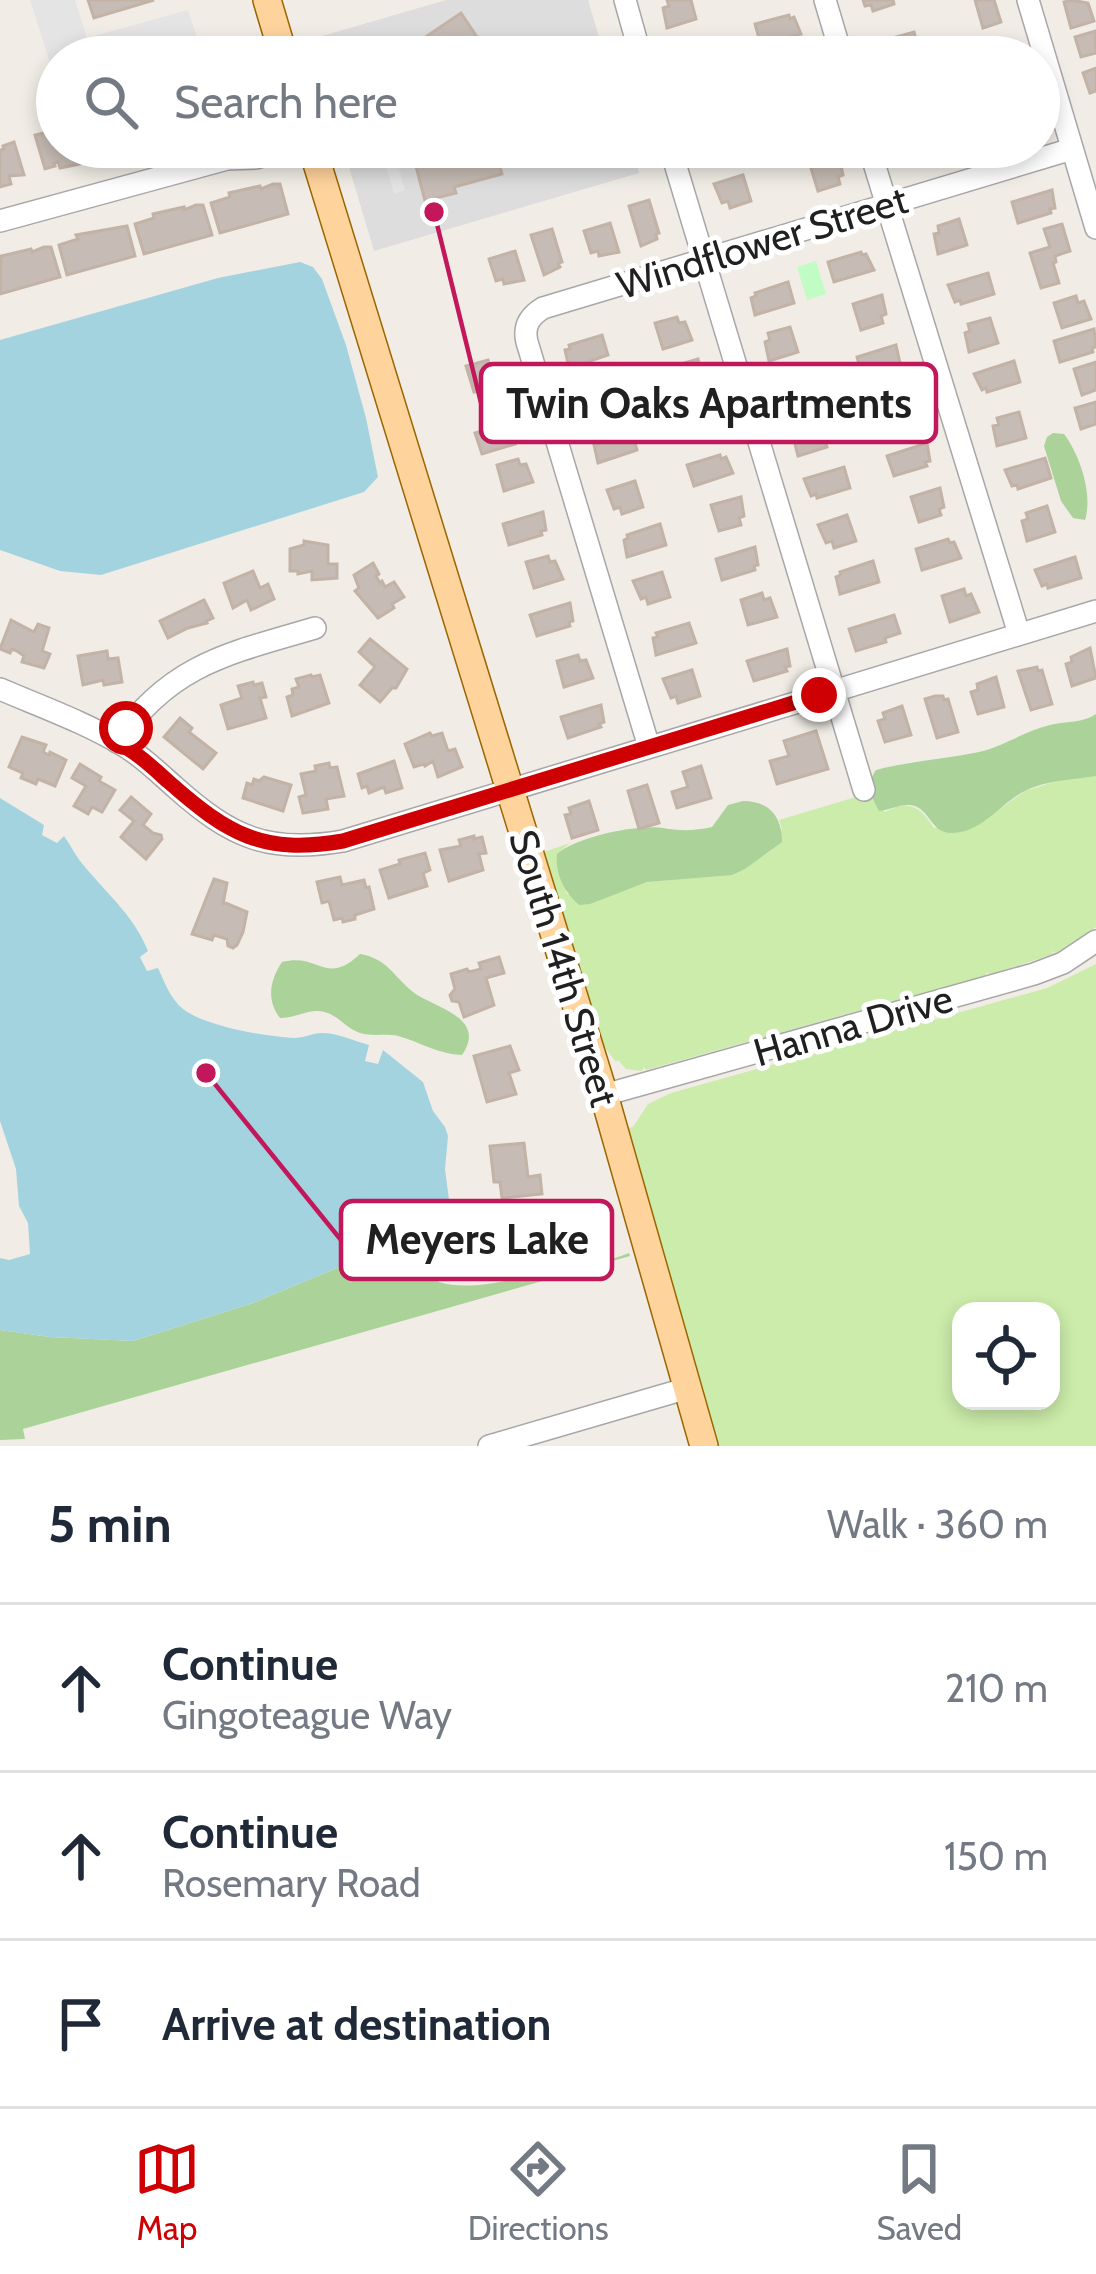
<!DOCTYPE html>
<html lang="en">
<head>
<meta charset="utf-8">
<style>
	:root { --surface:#fff; --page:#f6f6f7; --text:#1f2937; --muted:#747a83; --line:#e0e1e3; --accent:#cf0003 }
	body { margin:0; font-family:Cabin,sans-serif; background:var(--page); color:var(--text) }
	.controls { position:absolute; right:36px; bottom:36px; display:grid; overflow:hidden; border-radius:24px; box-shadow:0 6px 18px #0003 }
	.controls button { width:108px; height:108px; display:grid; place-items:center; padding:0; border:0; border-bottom:3px solid var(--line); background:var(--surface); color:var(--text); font:60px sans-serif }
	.stop { position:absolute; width:36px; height:36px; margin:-27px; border:9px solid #cf0003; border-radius:50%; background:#fff }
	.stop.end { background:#cf0003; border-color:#fff; box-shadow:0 3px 12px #0008 }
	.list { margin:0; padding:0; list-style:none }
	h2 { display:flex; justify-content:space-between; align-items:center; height:156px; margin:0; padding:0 48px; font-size:51px }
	h2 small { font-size:39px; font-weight:400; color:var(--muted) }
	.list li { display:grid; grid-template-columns:78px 1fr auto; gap:36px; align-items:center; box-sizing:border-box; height:168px; padding:0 48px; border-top:3px solid var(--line) }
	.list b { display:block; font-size:45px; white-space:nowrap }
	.list p { margin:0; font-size:39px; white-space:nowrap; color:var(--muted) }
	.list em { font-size:39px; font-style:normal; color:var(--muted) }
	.icon { flex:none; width:66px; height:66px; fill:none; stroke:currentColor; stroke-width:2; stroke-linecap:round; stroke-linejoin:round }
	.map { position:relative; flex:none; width:1096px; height:1446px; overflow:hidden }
	.search { position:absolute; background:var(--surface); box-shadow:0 6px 18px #0003; left:36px; right:36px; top:36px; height:132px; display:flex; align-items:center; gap:30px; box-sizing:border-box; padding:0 42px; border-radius:66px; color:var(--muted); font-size:45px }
	.sheet { height:660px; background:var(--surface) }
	nav { display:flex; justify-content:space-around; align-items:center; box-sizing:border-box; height:168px; border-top:3px solid var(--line); background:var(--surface); font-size:33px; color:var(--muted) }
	nav a { display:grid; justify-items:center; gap:6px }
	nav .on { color:var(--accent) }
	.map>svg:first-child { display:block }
</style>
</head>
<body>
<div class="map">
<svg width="1096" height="1446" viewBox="0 0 1096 1446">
	<rect width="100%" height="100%" fill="#f1ede6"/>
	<!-- residential -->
	<g fill="#dedddd">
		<polygon points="446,0 588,0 605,57 317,57 312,39"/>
		<polygon points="343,147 632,147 639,173 374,251"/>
	</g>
	<!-- grass -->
	<g fill="#cbecaa" fill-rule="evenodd">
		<path d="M1096 776V927L1056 953 1052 951 1053 954 989 975 988 972 985 976 875 1007 872 1004 871 1007 761 1038 759 1035 757 1039 646 1070 644 1067 642 1071 626 1069 618 1060 616 1062 605 1048 544 852 570 843 557 854 558 871 567 894 605 897 647 882 732 874 745 869 771 850 782 829 779 820 869 793 885 812C909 799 921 807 934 828L979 824 1025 791 1063 779Z"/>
		<path d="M1096 964V1446H718L626 1128 633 1127 648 1104 671 1093 1047 988ZM961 1311H1051V1401H961Z"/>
	</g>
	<!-- forest -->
	<g fill="#aad299">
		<path d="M1053 433 1064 434C1080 455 1093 495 1085 520L1073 518 1061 501 1044 446 1047 437Z"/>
		<path d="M1096 714V776C1072 780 1045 780 1023 792 1002 803 984 828 960 832 931 838 934 814 915 806 904 802 890 810 879 811 872 798 865 784 876 770 910 761 945 759 979 752 1004 746 1025 731 1050 725 1066 721 1083 723 1096 714Z"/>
		<path d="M743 801C769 801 782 816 782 842L745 869 732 875 647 882 590 904 579 905C564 891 555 875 557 854 576 837 637 824 663 828 680 831 694 831 712 827L728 805Z"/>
		<path d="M360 954C388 959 392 975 413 992 434 1008 488 1017 462 1055 438 1054 420 1042 398 1036 385 1033 374 1037 360 1033 343 1027 337 1012 318 1011 305 1011 294 1018 280 1018 266 1000 270 980 282 962 320 952 325 987 360 954Z"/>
		<path d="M456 1204 463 1207C468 1237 440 1236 420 1253 418 1312 532 1274 563 1268 586 1264 608 1262 629 1253L630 1256 23 1429 25 1439 0 1440V1330L50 1337 133 1341 253 1303 361 1258 450 1215V1209Z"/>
	</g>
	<!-- park -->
	<polygon fill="#c1fcc5" points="816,261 826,294 807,300 797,267"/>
	<!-- parking -->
	<g fill="#e4e4e4">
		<polygon points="30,0 75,0 87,38 188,10 201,50 177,57 57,57 57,77 55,78"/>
		<polygon points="380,147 393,147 405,190 394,194"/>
	</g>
	<!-- water -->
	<g fill="#a4d3e0">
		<polygon points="300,262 313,267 322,279 346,345 366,418 378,477 364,492 101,575 60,571 0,550 0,340 218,278"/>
		<path d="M0 798 44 825 42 835 57 843 64 836C70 844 74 853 80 861 104 891 134 915 148 951L140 957 147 971 158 968C165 983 170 998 183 1009 207 1027 264 1036 294 1038 304 1038 313 1033 322 1033 338 1033 354 1041 369 1045L365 1061 378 1064 383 1050 423 1082 433 1111 445 1127 448 1136 445 1169 451 1215 361 1258 253 1303 133 1341 50 1337 0 1330V1258L9 1260 30 1254 28 1223 19 1206 16 1169 0 1121Z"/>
	</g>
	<!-- building -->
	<g fill="#c6bcb5" stroke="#c3b3a7" stroke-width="3">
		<polygon points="88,0 154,0 94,18"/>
		<polygon points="667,0 691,0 696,19 667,28 663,8 669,6"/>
		<polygon points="863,0 893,0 894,4 873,11 871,5 865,6"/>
		<polygon points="975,0 994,0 1001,22 983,28"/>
		<polygon points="1071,0 1088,3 1094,21 1071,28 1064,2"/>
		<polygon points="461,13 485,49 473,57 388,57 396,51 399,55"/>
		<polygon points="789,15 790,19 794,17 801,34 761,45 755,24"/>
		<polygon points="1095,31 1096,53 1081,57 1075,37"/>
		<polygon points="914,32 920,53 904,57 878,57 877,46 882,45 881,41"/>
		<polygon points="715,40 719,57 678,57 677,53 682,52 681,48"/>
		<polygon points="1096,68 1096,91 1090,93 1083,73"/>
		<polygon points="47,132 48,136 57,134 57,147 98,147 100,154 86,155 88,162 75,165 60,168 58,162 54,163 55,166 45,169 35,135"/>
		<polygon points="14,142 24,175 9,176 11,184 0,187 0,150 4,149 3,146"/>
		<polygon points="411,147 494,147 502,174 454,187 456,193 425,201"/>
		<polygon points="705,147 746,147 747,149 707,161"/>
		<polygon points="908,147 945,147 915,156 914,152 910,154"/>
		<polygon points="839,156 843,175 838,177 840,184 818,191 810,165"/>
		<polygon points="743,175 751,201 730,208 728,201 722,203 714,184"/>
		<polygon points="273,184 280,184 288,214 220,233 211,203 230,197 229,193 260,186 261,189"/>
		<polygon points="1052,190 1055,208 1050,209 1051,213 1018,223 1012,202"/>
		<polygon points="649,200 659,233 656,234 657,239 641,246 629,206"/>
		<polygon points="196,205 203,205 212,235 144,254 135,224 154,218 153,214 184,207 184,210"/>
		<polygon points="959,219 967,245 938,254 934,234 939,233 938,226"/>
		<polygon points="610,223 619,252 599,256 598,251 591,253 584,231"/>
		<polygon points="1062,224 1070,251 1055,256 1056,262 1053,263 1059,283 1041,288 1030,253 1050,247 1044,229"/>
		<polygon points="127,226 135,256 67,275 59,245 78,239 76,235"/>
		<polygon points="552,229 562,262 558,263 560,267 544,275 531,235"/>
		<polygon points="44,247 51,247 60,277 0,294 1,256 31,249 32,252"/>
		<polygon points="515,251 524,280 504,284 503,279 496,281 489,259"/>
		<polygon points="861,252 862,255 866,254 874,270 834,282 828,262"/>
		<polygon points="988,273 994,294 961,304 960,300 955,302 948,285"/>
		<polygon points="788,282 794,303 755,315 751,298 756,296 755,293"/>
		<polygon points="882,295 886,314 881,316 883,323 861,330 853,304"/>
		<polygon points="1076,296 1078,303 1084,301 1091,319 1062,328 1054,303"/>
		<polygon points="677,317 679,323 685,322 692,340 663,349 655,323"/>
		<polygon points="990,318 998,343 969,352 965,333 970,331 968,324"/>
		<polygon points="790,327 798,352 769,361 765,342 770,340 768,333"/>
		<polygon points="1094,329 1096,347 1092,348 1093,352 1060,362 1054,341"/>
		<polygon points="602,335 608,355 569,368 565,350 570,349 569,345"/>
		<polygon points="896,345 900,363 895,364 896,368 863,378 857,357"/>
		<polygon points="698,359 701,376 696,378 697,381 664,391 658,371"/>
		<polygon points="488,360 490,366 495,365 503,383 474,392 466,366"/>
		<polygon points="1014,361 1020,382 987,392 986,388 982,390 974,374"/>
		<polygon points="1096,362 1096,390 1082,395 1074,369"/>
		<polygon points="1096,402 1096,424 1081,429 1075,408"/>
		<polygon points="1019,412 1026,438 997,446 993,426 999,425 997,418"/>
		<polygon points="515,421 518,438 513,440 515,444 482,454 475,433"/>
		<polygon points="819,421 827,447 798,456 793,436 799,434 797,428"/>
		<polygon points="631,430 637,450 598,463 594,445 599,444 598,440"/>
		<polygon points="927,443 930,461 925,462 927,466 894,476 887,456"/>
		<polygon points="720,455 721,459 726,457 733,473 694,486 687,465"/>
		<polygon points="1045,458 1051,478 1018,489 1017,485 1012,486 1005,470"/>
		<polygon points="518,459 520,465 526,464 533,482 504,491 497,465"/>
		<polygon points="844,467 850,488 817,498 816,494 811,496 804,479"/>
		<polygon points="635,481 643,507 622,514 620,507 614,509 607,490"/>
		<polygon points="940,488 944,507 939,509 941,515 919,522 911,497"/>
		<polygon points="741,497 744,516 739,518 741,525 719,531 711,505"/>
		<polygon points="1047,506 1055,532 1027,541 1022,521 1028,519 1026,513"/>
		<polygon points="543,512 546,530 541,531 542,535 509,545 503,524"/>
		<polygon points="847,515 856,541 834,548 832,541 826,543 818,525"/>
		<polygon points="660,524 666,545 627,557 624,540 628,538 627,535"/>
		<polygon points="948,539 950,543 954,542 961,558 922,570 916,549"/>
		<polygon points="304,541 328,545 328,564 337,564 337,578 312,580 312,571 298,574 298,571 290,571 290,549 304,545"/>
		<polygon points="755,547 758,565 754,566 755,570 722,580 716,559"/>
		<polygon points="548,556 550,562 555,561 563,579 534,588 526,562"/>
		<polygon points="1075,557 1081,578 1048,588 1047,584 1042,586 1035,570"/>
		<polygon points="873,561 879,582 840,594 836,577 841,575 840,572"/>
		<polygon points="373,563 379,574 376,576 380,583 382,581 385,587 394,582 404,597 392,604 394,608 378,618 355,591 359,588 354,575"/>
		<polygon points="253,571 260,588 268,584 274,599 251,610 247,600 233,608 224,583"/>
		<polygon points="662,572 670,597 648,604 646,597 641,599 633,581"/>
		<polygon points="964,589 966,596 971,594 979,612 950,622 942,596"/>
		<polygon points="762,593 764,600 770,598 777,617 748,625 741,600"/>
		<polygon points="204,600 213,618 206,621 207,623 188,628 168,638 160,621"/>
		<polygon points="570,603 573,621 569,622 570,626 537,636 530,615"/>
		<polygon points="894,615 900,633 885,638 886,642 856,651 849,629"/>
		<polygon points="11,620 34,632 38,624 49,628 42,651 50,654 44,668 22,662 24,656 17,651 12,649 10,653 0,649"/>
		<polygon points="689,623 696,643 656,655 653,638 658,637 656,633"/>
		<polygon points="370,639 407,669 396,688 392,688 380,702 360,685 375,667 359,652"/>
		<polygon points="1090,648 1096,678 1072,686 1066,664 1072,662 1071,657"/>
		<polygon points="787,649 790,666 785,667 787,671 754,681 747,661"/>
		<polygon points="107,651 108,659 118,658 122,682 104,685 103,680 83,685 78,656"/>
		<polygon points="578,655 580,661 586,660 593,678 564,687 557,661"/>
		<polygon points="1037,667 1038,671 1042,670 1052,704 1031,710 1018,671"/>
		<polygon points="692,670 700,696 678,703 676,696 671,698 663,679"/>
		<polygon points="311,675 312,677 320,675 329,703 292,716 287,697 293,695 292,689 299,687 296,679"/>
		<polygon points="996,677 1004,707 978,714 971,692 978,690 977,684"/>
		<polygon points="253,682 254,685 262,683 266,697 260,698 266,718 228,729 221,705 242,698 238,686"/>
		<polygon points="935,696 943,696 944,700 948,699 958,732 937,738 925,699"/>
		<polygon points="601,705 604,722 599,724 601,727 568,738 561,717"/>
		<polygon points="902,706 911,735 885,742 878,721 885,719 883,713"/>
		<polygon points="180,718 192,728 189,732 216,753 203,769 164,737"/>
		<polygon points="816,731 828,769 777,784 770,761 789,756 784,741"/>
		<polygon points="430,733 432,736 442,733 448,751 455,749 462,767 438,777 433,761 425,766 424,764 414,767 405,744"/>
		<polygon points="22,737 46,745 43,752 49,755 50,752 66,760 55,786 38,779 36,784 21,778 23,773 9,767"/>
		<polygon points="394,761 402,788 386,793 384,787 369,793 367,786 362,788 358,774"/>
		<polygon points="329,763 330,768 337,767 344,796 326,799 328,809 303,813 299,797 306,795 301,774 316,771 315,766"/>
		<polygon points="80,764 101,777 99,781 115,790 102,812 92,807 88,814 74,806 86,786 72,778"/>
		<polygon points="701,766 711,798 677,808 672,792 688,787 683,772"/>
		<polygon points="264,777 291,785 283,811 243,798 247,783 252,785 254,779 259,781"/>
		<polygon points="647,785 659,823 639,829 628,791"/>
		<polygon points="131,797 151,814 143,825 153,833 161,835 162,839 146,859 121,837 134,821 120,810"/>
		<polygon points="589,801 598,830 572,838 565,815 571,814 569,808"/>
		<polygon points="474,836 474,839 482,837 486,853 479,854 483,870 449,881 440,850 461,846 459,840"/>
		<polygon points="425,853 430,870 423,873 427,886 389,898 380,870 400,864 399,860"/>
		<polygon points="340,877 342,885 364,880 366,888 369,887 374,909 355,915 355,919 343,922 342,918 334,920 329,901 322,903 317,882"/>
		<polygon points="214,879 227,883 223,904 226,903 247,912 243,932 237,945 233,948 228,946 227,939 214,935 212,940 192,934"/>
		<polygon points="499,957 504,973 486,978 494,1005 464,1017 459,1002 452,1001 450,995 455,989 451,974 467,969 469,972 481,969 479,963"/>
		<polygon points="510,1046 519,1070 509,1073 516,1094 487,1102 474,1056"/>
		<polygon points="524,1143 528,1177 540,1175 542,1194 502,1198 500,1182 494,1182 490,1146"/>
	</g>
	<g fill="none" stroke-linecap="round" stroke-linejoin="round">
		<defs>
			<g id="minor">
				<polyline points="625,0 641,57"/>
				<polyline points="825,0 842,57"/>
				<polyline points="1028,0 1096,228"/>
				<polyline points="670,147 864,790"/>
				<polyline points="869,147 1019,634"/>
				<polyline points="0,221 227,159 256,158 293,147"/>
				<path d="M0 689C42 707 87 723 126 747 144 758 160 774 176 788 231 837 268 854 343 841L1096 611"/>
				<path d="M117 742C170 664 230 653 315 628"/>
				<path d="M649 747 527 342C523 326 530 316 543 308L1072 149"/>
				<polyline points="604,1095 1034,974 1063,963 1096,941"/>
				<polyline points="489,1446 688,1388"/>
			</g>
			<g id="major">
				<polyline points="267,0 284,57"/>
				<polyline points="312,147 604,1095 704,1446"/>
			</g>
		</defs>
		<!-- minor casing -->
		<use href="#minor" stroke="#a7a7a7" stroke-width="24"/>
		<!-- major casing -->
		<use href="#major" stroke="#9b6600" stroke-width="30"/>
		<!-- minor -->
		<use href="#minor" stroke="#fff" stroke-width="21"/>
		<!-- major -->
		<use href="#major" stroke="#ffd39c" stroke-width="27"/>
	</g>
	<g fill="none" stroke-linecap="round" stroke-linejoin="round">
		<!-- route -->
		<path stroke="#cf0003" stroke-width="15" d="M126 728 116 742C137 752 153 768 170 783 228 834 263 855 343 841L819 695"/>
	</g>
	<g text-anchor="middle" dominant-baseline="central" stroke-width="10" stroke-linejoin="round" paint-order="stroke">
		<!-- street labels -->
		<g font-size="39" fill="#202020" stroke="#fff">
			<text transform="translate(762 242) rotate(-17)">Windflower Street</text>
			<text transform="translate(564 968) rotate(73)">South 14th Street</text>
			<text transform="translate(853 1025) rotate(-16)">Hanna Drive</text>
		</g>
	</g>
	<!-- callouts -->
	<path fill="none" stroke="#c2185b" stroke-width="4.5" d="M434 212L481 403M206 1073L341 1240"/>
	<g fill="#c2185b" stroke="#fff" stroke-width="4.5">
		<circle cx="434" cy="212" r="12"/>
		<circle cx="206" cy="1073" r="12"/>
	</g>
	<g fill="#fff" stroke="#c2185b" stroke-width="4.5">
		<rect x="481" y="364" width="455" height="78" rx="12"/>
		<rect x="341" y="1201" width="271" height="78" rx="12"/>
	</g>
	<g font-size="42" text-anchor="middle" font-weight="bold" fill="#202020">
		<text x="709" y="418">Twin Oaks Apartments</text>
		<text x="477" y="1254">Meyers Lake</text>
	</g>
</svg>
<div class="controls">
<button><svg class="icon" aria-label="locate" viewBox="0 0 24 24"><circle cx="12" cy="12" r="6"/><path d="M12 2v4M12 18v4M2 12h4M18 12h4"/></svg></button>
</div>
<div class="stop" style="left:126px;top:728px"></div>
<div class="stop end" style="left:819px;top:695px"></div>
<div class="search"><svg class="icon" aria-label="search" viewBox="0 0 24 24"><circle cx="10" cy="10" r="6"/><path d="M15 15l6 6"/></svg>Search here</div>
</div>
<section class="sheet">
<h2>5 min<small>Walk · 360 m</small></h2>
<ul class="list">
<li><svg class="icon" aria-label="ahead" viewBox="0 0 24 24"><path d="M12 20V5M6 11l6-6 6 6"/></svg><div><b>Continue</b><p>Gingoteague Way</p></div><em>210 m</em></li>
<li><svg class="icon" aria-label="ahead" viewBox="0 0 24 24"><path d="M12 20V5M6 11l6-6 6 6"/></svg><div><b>Continue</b><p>Rosemary Road</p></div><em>150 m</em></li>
<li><svg class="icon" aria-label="arrive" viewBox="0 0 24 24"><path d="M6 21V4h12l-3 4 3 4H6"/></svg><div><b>Arrive at destination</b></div></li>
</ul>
</section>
<nav>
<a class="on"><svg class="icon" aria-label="map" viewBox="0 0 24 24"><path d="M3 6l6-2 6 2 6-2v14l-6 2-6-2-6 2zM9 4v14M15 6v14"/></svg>Map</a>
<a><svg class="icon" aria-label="directions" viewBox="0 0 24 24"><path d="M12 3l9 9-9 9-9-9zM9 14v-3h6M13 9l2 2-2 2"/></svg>Directions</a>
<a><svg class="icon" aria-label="saved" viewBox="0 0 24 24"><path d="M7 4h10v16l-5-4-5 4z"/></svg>Saved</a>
</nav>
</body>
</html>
